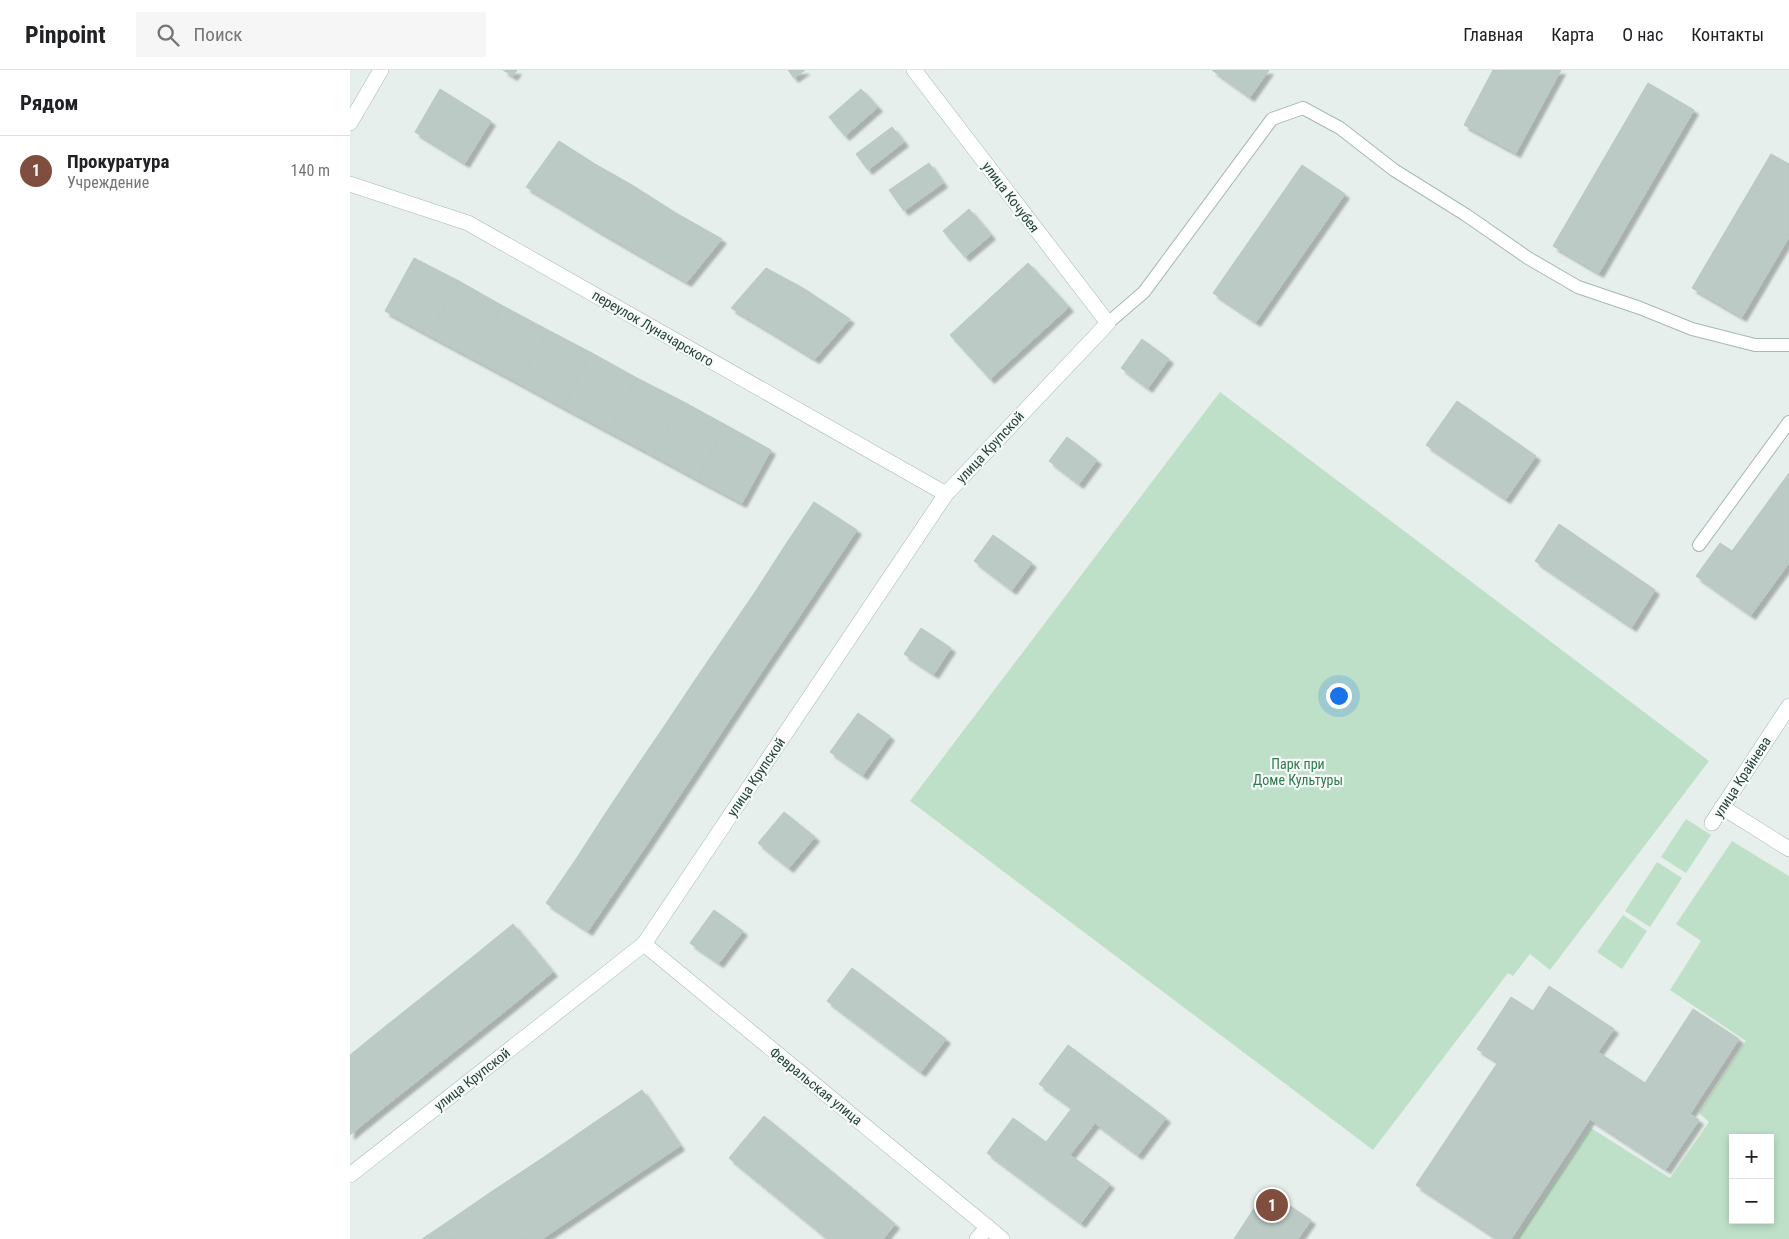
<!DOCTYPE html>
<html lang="ru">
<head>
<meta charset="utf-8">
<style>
	:root { --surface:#fff; --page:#f6f6f6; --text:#202124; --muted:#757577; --line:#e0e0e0; --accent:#7f4e3f }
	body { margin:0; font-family:"Roboto Condensed",sans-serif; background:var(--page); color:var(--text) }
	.controls { position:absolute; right:15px; bottom:15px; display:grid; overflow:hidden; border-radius:0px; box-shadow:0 2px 8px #0003 }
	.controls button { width:45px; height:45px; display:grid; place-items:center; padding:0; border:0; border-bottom:1px solid var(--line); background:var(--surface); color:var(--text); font:25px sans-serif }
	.you { position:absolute; left:988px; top:625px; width:18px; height:18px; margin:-12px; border:4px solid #fff; border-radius:50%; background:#1a73e8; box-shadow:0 0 0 8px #1a73e833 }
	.badge { display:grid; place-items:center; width:32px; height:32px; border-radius:50%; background:var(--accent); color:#fff; font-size:16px; font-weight:700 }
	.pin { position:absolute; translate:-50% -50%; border:2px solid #fff; box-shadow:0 1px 5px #0006 }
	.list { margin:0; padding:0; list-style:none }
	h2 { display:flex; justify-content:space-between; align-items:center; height:65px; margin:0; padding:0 20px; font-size:21px }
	h2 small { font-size:16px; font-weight:400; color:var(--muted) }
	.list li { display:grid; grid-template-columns:32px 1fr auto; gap:15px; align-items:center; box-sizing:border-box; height:70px; padding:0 20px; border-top:1px solid var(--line) }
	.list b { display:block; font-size:19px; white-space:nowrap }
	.list p { margin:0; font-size:16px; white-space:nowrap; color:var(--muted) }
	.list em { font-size:16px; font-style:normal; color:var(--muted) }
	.icon { flex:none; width:28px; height:28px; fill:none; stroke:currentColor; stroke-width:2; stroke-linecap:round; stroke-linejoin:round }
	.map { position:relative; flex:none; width:1439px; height:1169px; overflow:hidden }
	header { display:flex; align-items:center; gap:30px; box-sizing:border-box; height:70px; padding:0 25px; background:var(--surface); border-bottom:1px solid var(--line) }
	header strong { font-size:24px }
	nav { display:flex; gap:28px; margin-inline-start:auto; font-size:18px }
	.search { width:350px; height:45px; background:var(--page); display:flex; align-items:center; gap:12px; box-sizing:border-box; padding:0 18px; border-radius:0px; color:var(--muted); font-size:19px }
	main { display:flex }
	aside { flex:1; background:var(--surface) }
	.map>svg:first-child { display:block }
</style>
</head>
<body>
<header>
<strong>Pinpoint</strong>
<div class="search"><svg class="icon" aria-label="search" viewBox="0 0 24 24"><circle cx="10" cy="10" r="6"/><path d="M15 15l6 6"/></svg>Поиск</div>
<nav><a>Главная</a><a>Карта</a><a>О нас</a><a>Контакты</a></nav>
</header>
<main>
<aside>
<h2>Рядом<small></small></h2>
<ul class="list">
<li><span class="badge">1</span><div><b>Прокуратура</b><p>Учреждение</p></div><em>140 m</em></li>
</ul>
</aside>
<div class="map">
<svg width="1439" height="1169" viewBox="0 0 1439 1169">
	<defs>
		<filter id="shadow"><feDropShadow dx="4.5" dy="4.5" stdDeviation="1" flood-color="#0004"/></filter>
	</defs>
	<rect width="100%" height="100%" fill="#e6efeb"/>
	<!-- green -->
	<g fill="#bfe0c8" fill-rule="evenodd">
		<polygon points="870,322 1359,691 1200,900 1180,884 1163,906 1158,903 1023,1080 560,731"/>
		<polygon points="1336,749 1361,765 1336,803 1311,787"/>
		<path d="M1382 771 1439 806V1169H1167L1241 1058 1320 1108 1359 1052 1349 1043 1396 971 1320 920 1351 871 1326 854ZM1383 1068H1420V1150H1383Z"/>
		<polygon points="1307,792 1332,808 1300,857 1275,841"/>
		<polygon points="1273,845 1297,861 1272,899 1247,882"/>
	</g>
	<!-- building -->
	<g fill="#bbcac4" stroke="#b8c9c2" filter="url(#shadow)">
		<polygon points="153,0 167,0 163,6"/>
		<polygon points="438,0 455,0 444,8"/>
		<polygon points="862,0 919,0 900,27"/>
		<polygon points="1143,0 1211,0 1166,83 1114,55"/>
		<polygon points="1298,13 1344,40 1249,203 1203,176"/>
		<polygon points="90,19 141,51 115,93 65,62"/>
		<polygon points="511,19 528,37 495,66 479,47"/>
		<polygon points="542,57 554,72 518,100 506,84"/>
		<polygon points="209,71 245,94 213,139 176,117"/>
		<polygon points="1421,84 1439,94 1439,167 1392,247 1342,218"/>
		<polygon points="579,93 593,113 554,141 539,120"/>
		<polygon points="245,94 282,115 249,161 213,139"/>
		<polygon points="952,95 995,124 906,252 863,223"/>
		<polygon points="282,115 326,143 292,186 249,161"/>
		<polygon points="619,139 641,165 615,187 593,161"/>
		<polygon points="326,143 372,169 337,212 292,186"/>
		<polygon points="64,188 109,211 79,265 35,241"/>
		<polygon points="678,193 719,237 640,309 600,265"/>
		<polygon points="416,198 453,218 416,259 381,238"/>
		<polygon points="109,211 153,236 124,289 79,265"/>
		<polygon points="453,218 500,249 465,289 416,259"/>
		<polygon points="153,236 198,260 169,313 124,289"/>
		<polygon points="198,260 242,283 213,337 169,313"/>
		<polygon points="792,269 819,289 798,318 771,298"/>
		<polygon points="242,283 287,308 258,361 213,337"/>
		<polygon points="287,308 332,331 303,385 258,361"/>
		<polygon points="332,331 376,355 347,409 303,385"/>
		<polygon points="1107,331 1186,386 1156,429 1076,375"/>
		<polygon points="376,355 421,380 392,433 347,409"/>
		<polygon points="717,367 747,390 729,414 699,391"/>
		<polygon points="1439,403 1439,493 1401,545 1346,506 1370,473 1382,481"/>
		<polygon points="464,432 507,460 477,505 434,477"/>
		<polygon points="1209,454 1305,520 1282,557 1185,491"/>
		<polygon points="643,465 682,493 662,520 624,491"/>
		<polygon points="434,477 477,505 447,550 405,522"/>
		<polygon points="405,522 447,550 417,594 375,566"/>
		<polygon points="571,558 601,578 584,604 554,584"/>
		<polygon points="375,566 417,594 387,639 345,610"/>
		<polygon points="345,610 387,639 358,683 315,655"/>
		<polygon points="508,643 540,666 513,705 480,682"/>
		<polygon points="315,655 358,683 328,728 285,699"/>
		<polygon points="285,699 328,728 298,773 255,744"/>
		<polygon points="434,742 465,767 439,798 408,773"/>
		<polygon points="255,744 298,773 268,817 226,789"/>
		<polygon points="226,789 268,817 238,861 196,833"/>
		<polygon points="364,840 393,861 369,893 340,873"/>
		<polygon points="163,854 203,902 159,938 120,889"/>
		<polygon points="120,889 159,938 115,973 76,924"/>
		<polygon points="502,898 596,969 571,1002 477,931"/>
		<polygon points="1199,916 1264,959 1248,982 1295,1013 1343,939 1389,969 1340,1044 1349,1050 1316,1099 1240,1049 1161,1169 1148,1169 1066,1115 1148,992 1127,979 1161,927 1183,941"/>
		<polygon points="76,924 115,973 71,1008 32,959"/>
		<polygon points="32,959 71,1008 27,1043 0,1010 0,985"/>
		<polygon points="718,975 816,1048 788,1085 745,1053 720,1085 760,1114 731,1153 637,1083 663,1048 696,1072 722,1038 689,1014"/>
		<polygon points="0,1010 27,1043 0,1065"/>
		<polygon points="292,1020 330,1076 279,1110 242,1054"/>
		<polygon points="414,1046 458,1082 423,1124 379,1088"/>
		<polygon points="242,1054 279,1110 229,1144 191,1089"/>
		<polygon points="458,1082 502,1118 467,1160 423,1124"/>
		<polygon points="191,1089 229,1144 192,1169 172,1169 141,1122"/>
		<polygon points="502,1118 545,1154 533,1169 478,1169 467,1160"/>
		<polygon points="916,1120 961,1150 948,1169 884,1169"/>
		<polygon points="141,1122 172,1169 99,1169 90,1157"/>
		<polygon points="90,1157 99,1169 72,1169"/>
	</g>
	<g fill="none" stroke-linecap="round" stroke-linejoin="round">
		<defs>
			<g id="service">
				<polyline points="758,253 794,222 922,49 953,38 990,58 1044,100 1116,145 1178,188 1228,217 1290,238 1342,259 1405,275 1439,275"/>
				<polyline points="1349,475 1439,352"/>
			</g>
			<g id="minor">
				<polyline points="0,53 31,0"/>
				<polyline points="0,114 118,153 596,424"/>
				<polyline points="1372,737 1439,779"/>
				<polyline points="1362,753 1439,636"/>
				<polyline points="294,874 652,1169"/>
				<polyline points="0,1105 294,874 596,424 758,253 564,0"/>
				<polyline points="627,1169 638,1157"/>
			</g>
		</defs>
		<!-- service casing -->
		<use href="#service" stroke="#a8b8b2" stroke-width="14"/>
		<!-- minor casing -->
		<use href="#minor" stroke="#a8b8b2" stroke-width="16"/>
		<!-- service -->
		<use href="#service" stroke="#fff" stroke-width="12"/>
		<!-- minor -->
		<use href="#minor" stroke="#fff" stroke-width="15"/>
	</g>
	<g text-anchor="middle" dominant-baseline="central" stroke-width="4.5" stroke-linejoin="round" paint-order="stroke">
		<!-- street labels -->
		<g font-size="14" fill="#24423a" stroke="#f7fbf9">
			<text transform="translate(661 127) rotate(53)">улица Кочубея</text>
			<text transform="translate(303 258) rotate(30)">переулок Луначарского</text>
			<text transform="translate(640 377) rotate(-47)">улица Крупской</text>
			<text transform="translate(406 707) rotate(-56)">улица Крупской</text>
			<text transform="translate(1392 707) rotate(-57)">улица Крайнева</text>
			<text transform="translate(122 1009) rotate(-38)">улица Крупской</text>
			<text transform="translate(466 1016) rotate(39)">Февральская улица</text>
		</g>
		<!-- park labels -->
		<g font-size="14" fill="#2d7a4b" stroke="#f7fbf9">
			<text x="948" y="694">Парк при<tspan x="948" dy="16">Доме Культуры</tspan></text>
		</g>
	</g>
</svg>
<div class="controls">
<button>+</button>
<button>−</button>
</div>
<div class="you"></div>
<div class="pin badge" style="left:922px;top:1135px">1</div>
</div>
</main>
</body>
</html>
